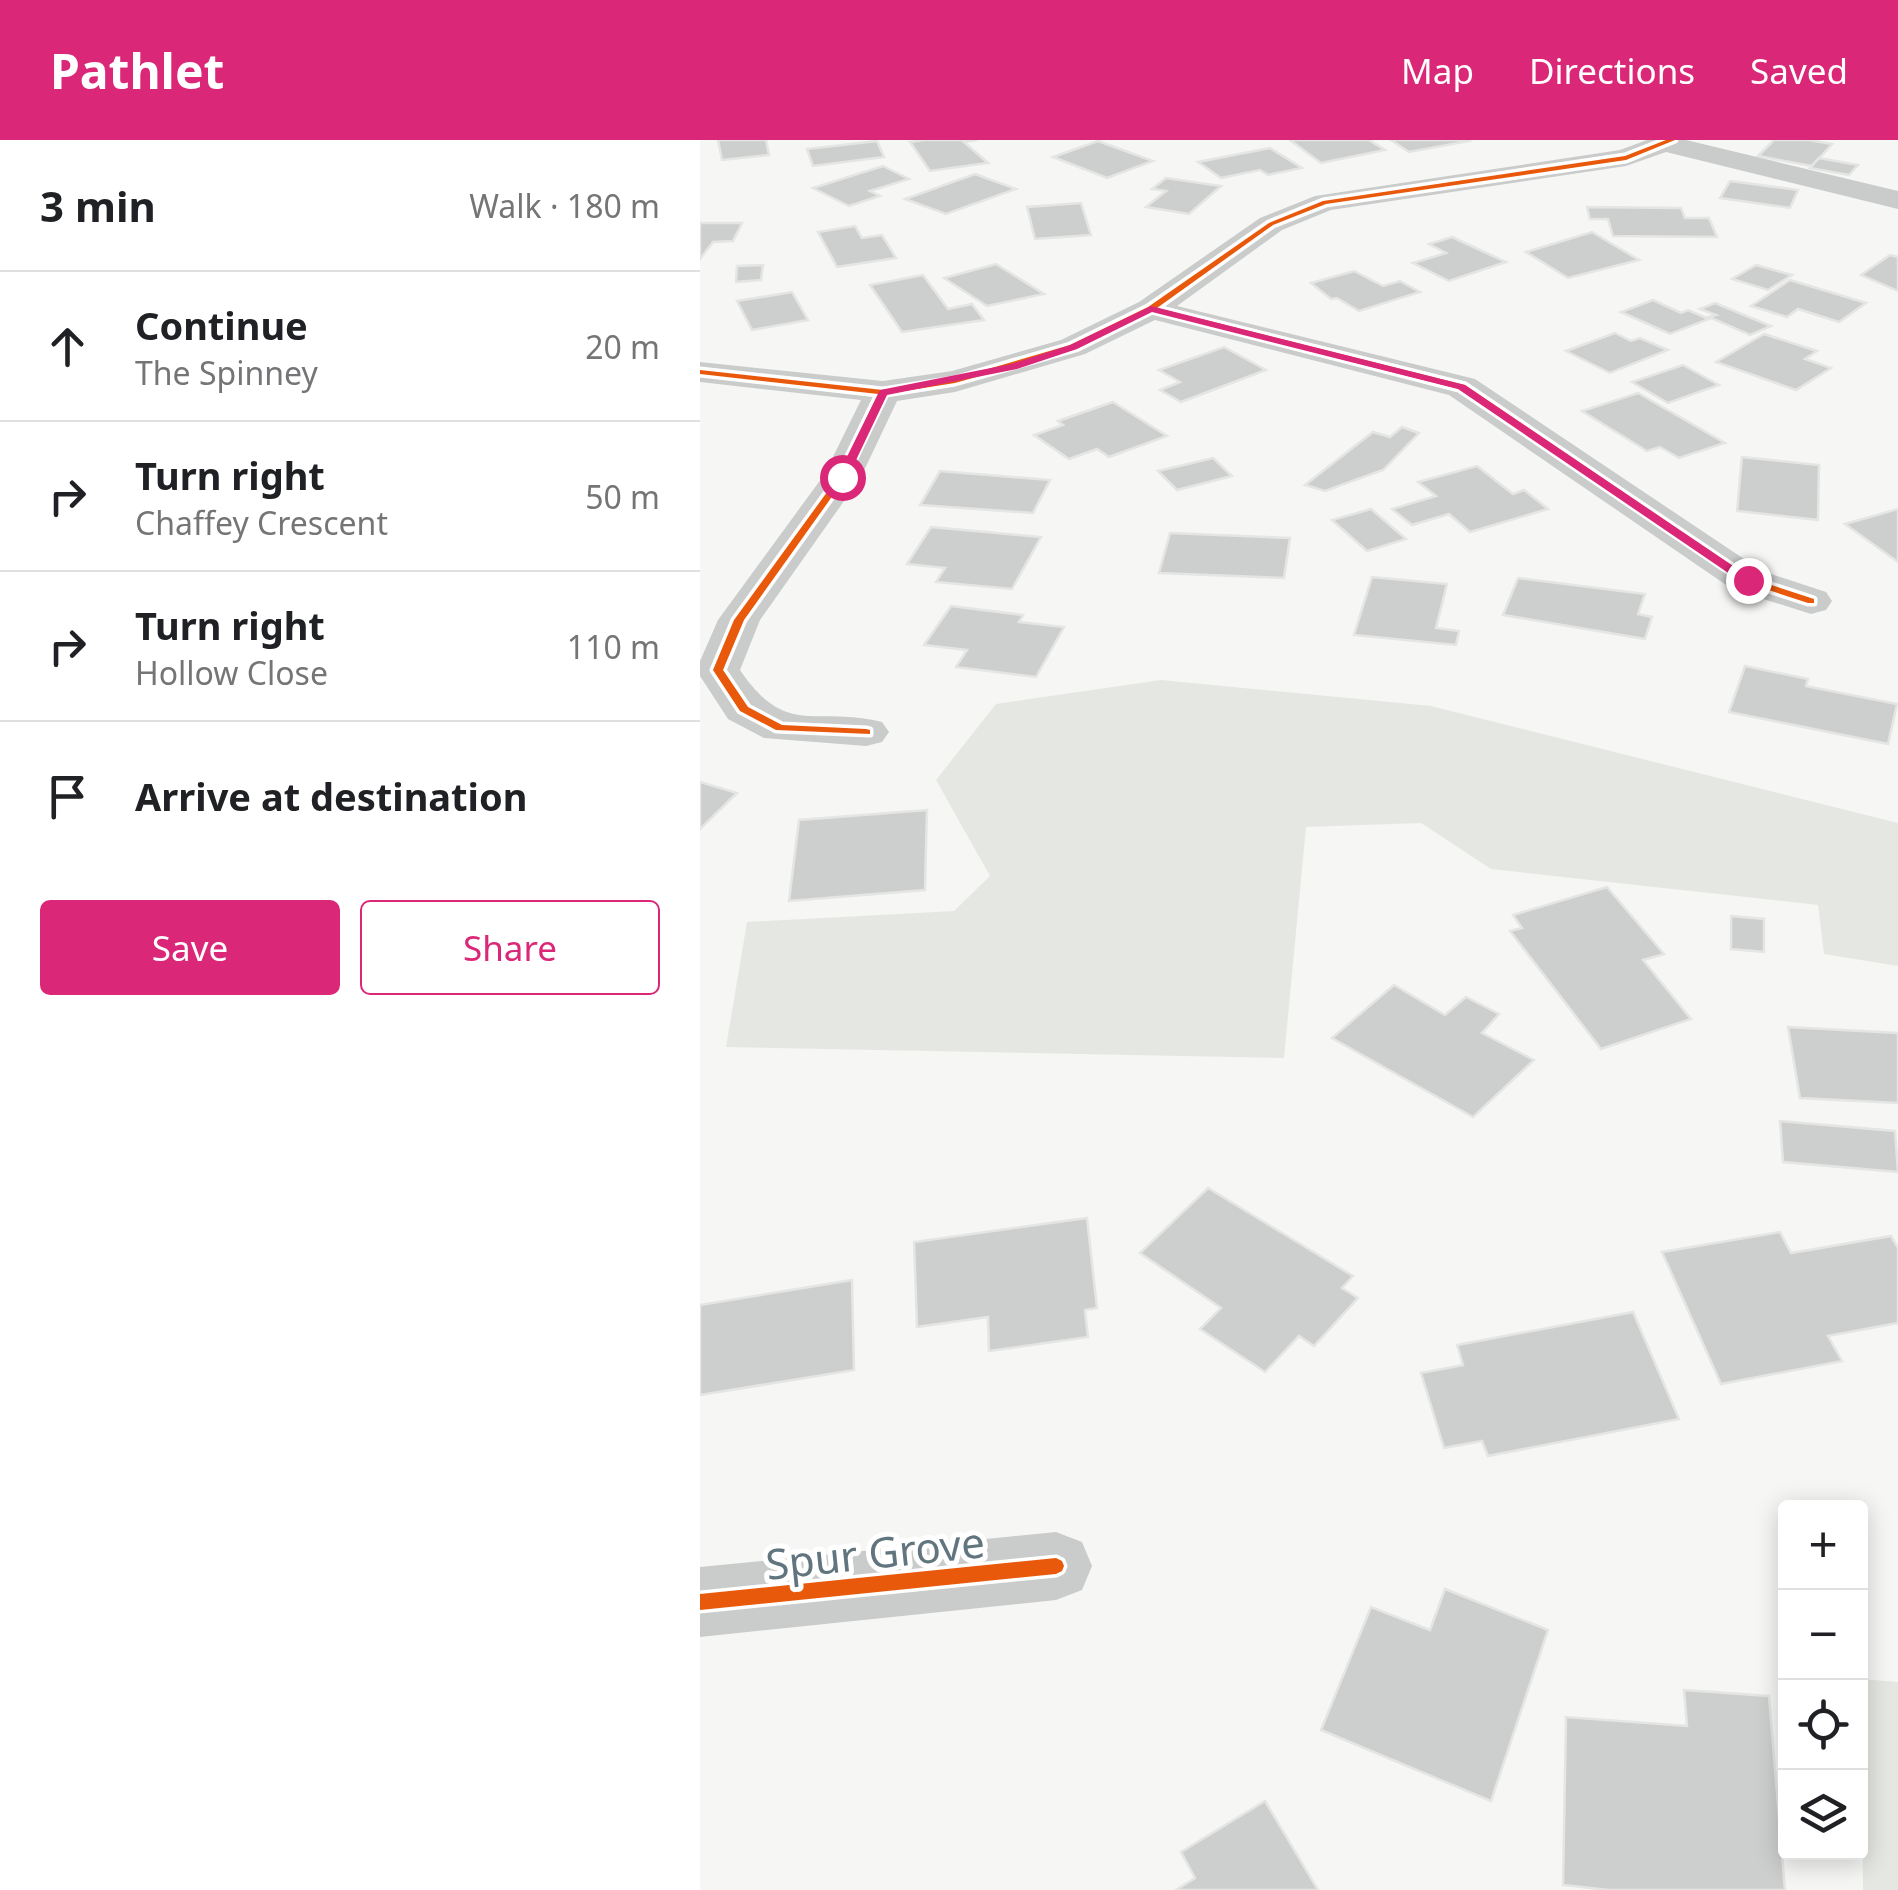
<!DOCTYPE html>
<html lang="en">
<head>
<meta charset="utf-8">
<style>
	:root { --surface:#fff; --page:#f2f2f2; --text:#202124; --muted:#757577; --line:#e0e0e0; --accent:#db2777 }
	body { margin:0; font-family:"Noto Sans",sans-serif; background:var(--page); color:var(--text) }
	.controls { position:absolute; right:30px; bottom:30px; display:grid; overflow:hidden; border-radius:10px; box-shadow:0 5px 25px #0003 }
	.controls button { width:90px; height:90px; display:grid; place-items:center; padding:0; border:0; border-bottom:2px solid var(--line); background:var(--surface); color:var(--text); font:50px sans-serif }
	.stop { position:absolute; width:30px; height:30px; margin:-22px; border:8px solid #db2777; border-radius:50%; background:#fff }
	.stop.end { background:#db2777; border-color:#fff; box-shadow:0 2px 10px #0008 }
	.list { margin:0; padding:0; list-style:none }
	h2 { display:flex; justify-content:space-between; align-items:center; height:130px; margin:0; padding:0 40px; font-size:42px }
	h2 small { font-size:32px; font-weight:400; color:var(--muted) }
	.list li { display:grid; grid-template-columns:65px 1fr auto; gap:30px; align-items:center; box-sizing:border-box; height:150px; padding:0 40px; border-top:2px solid var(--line) }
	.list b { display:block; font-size:38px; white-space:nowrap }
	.list p { margin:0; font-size:32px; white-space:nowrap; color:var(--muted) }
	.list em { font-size:32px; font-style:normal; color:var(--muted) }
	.actions { display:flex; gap:20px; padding:30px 40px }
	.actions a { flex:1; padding:22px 0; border:2px solid var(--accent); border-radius:10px; text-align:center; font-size:35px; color:var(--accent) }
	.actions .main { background:var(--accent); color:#fff }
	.icon { flex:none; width:55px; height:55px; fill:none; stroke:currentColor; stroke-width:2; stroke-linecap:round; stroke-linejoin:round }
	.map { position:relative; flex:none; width:1198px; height:1750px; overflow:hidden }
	header { display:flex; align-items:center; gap:60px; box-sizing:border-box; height:140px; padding:0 50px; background:var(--accent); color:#fff }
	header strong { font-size:48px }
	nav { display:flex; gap:55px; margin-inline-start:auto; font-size:35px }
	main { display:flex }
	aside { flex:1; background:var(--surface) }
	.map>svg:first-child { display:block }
</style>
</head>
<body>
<header>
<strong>Pathlet</strong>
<nav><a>Map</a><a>Directions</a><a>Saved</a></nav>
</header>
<main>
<aside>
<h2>3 min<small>Walk · 180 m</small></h2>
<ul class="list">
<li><svg class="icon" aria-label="ahead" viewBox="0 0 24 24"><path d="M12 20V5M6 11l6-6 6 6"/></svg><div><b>Continue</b><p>The Spinney</p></div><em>20 m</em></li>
<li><svg class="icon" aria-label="right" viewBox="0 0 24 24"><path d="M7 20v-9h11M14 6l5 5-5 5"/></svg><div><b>Turn right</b><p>Chaffey Crescent</p></div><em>50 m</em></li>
<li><svg class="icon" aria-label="right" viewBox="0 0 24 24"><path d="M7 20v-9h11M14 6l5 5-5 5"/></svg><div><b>Turn right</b><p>Hollow Close</p></div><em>110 m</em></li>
<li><svg class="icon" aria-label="arrive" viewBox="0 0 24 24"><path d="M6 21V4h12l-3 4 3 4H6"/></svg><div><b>Arrive at destination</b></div></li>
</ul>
<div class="actions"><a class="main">Save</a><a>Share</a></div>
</aside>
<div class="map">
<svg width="1198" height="1750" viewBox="0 0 1198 1750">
	<rect width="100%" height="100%" fill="#f6f6f5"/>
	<!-- green -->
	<g fill="#e5e8e2">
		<polygon points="461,540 731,566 1198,683 1198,826 1124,814 1118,765 791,729 721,683 606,687 584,918 26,907 47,782 254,771 290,736 236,640 296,564"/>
		<polygon points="1161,1539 1198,1542 1198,1750 1163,1750"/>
	</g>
	<!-- building -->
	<g fill="#cdcfcf" stroke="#e5e5e4" stroke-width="2.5">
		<polygon points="18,0 66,0 69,15 22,20"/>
		<polygon points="224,0 277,0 264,2 288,23 230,31 210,2"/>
		<polygon points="590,0 669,0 685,10 621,23"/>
		<polygon points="691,0 767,0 769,1 709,12"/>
		<polygon points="1074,0 1109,0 1132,4 1112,26 1058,16"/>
		<polygon points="177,1 184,17 113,26 107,9"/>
		<polygon points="398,1 453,21 407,38 353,17"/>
		<polygon points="570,8 602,28 568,35 560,30 521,38 498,22"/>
		<polygon points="1119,18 1158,25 1149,35 1110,28"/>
		<polygon points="183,26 209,39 170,51 180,56 149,66 113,48"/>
		<polygon points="275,34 316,49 246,74 205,59"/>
		<polygon points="466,38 521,46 489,74 446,67 466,51 452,49"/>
		<polygon points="1030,41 1098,50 1090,68 1020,58"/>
		<polygon points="381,63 391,95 335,99 327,67"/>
		<polygon points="887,67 981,68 985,78 1009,78 1017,97 913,96 908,79 890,79"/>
		<polygon points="0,83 42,83 33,101 13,102 0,119"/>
		<polygon points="155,86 162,98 182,95 196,118 137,127 118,92"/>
		<polygon points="892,92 939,120 868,138 826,112"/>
		<polygon points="752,97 806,122 749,141 713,123 746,113 729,104"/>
		<polygon points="1190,115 1198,117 1198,151 1161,135"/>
		<polygon points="296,124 344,154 287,166 244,138"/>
		<polygon points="63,125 61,140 36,142 37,126"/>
		<polygon points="1056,125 1092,135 1068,150 1032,139"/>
		<polygon points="654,131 683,146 700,141 720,152 659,171 637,158 631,159 611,143"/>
		<polygon points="223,135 248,169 272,164 284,180 202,192 170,145"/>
		<polygon points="1090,140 1166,163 1139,182 1098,169 1087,177 1051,166"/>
		<polygon points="92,152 108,180 52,190 37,161"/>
		<polygon points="953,160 981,173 988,170 1009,179 970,194 921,172"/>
		<polygon points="1015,163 1071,186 1050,195 1009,177 1016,175 1000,169"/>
		<polygon points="915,193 931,201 940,198 968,210 910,233 866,211"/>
		<polygon points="1064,194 1117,211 1105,219 1131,228 1096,250 1016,222"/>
		<polygon points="524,207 566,230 481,262 460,250 480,242 459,230"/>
		<polygon points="983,225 1019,245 968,263 932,242"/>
		<polygon points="938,253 1025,303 979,318 960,307 947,311 882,271"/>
		<polygon points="413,262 467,296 409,317 397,309 369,319 334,295 363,285 358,281"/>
		<polygon points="702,287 719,293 683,330 625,351 605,345 673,292 690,297"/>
		<polygon points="1042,317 1119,325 1118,380 1037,371"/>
		<polygon points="513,318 532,336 477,350 458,331"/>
		<polygon points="777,326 813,354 824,350 848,369 770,392 749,374 712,385 692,369 736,356 718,342"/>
		<polygon points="240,331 350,340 333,373 220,365"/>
		<polygon points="671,369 706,399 667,411 632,380"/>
		<polygon points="1198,369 1198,422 1145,384"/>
		<polygon points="231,387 341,397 312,449 236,442 245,428 207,424"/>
		<polygon points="470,393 590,398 584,438 459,433"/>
		<polygon points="672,437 747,444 736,488 759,491 756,505 654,495"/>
		<polygon points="818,438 945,454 938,474 952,477 945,499 803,475"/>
		<polygon points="251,466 323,475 319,482 364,487 336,537 256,527 267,510 224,505"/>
		<polygon points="1045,526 1108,539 1106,546 1197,564 1188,604 1029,572"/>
		<polygon points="0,642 37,653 0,689"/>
		<polygon points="227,670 225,750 89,761 99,680"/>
		<polygon points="907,747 964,814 943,820 991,879 901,909 810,791 822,788 813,775"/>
		<polygon points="1031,776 1064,779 1064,812 1031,809"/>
		<polygon points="694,845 745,875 766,857 799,874 782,893 834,920 773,977 632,898"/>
		<polygon points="1088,887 1198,893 1198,963 1100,958"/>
		<polygon points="1080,981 1195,991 1198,1032 1083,1022"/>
		<polygon points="508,1048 653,1136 642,1148 658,1158 614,1206 599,1196 565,1232 500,1189 521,1168 440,1113"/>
		<polygon points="387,1078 397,1168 385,1170 388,1197 289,1211 288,1177 217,1187 214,1102"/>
		<polygon points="1080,1092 1091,1113 1191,1096 1198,1108 1198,1183 1128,1196 1142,1221 1021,1244 962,1112"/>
		<polygon points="152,1140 154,1230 0,1255 0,1165"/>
		<polygon points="933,1172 979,1279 788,1316 782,1301 744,1308 721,1233 763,1225 757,1205"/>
		<polygon points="745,1449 848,1490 791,1661 621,1590 671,1467 730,1490"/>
		<polygon points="984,1550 1069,1556 1085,1750 909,1750 863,1745 866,1577 987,1586"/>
		<polygon points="565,1661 618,1750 476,1750 495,1738 481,1712"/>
	</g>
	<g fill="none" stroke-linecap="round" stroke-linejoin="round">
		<!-- minor -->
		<g fill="#cacccc" fill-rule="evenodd">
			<path d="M947 0H986L1198 51V69L966 12 926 26 631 70 582 90 477 166 775 239 1062 431 1126 452 1132 461 1126 470 1111 474 1032 449 749 255 455 180 385 214 255 252 197 261 161 337 60 480 40 530C87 599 115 565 182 582L189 592 182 602 166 606 64 598 28 579 0 536V521L18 480 124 335 161 260 0 242V222L183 241 252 231 361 200 439 162 560 78 615 56 920 10Z"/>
			<polygon points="356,1392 382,1402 392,1426 382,1450 356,1460 0,1497 0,1427"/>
		</g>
		<defs>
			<g id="cycleway">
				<polygon points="966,0 975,0 926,20 626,64 573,85 457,168 765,245 1050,438 1114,459 1114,463 1108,463 1044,442 759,249 452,171 376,209 255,243 186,254 146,337 44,480 23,530 48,567 82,585 166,589 170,590 170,594 76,590 40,571 13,530 34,480 138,337 178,254 0,234 0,230 183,250 254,239 370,205 448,167 569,83 623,61 925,16"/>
				<polygon points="356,1418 362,1421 364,1426 362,1431 356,1434 0,1470 0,1454"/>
			</g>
		</defs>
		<!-- cycleway casing -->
		<use href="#cycleway" stroke="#fff" stroke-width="7"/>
		<!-- cycleway -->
		<use href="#cycleway" fill="#e8590c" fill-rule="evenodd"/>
	</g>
	<!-- route -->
	<polygon fill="#db2777" points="451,166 765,245 1054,440 1043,443 758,249 452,172 377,209 317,229 187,255 148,337 142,341 137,337 180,250 311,224 370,205"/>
	<g text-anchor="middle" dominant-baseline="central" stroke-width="10" stroke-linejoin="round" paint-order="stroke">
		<!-- near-street labels -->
		<g font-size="42" fill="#61757f" stroke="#fff">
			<text transform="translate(175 1412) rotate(-6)">Spur Grove</text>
		</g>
	</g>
</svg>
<div class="controls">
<button>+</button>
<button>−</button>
<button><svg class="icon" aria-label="locate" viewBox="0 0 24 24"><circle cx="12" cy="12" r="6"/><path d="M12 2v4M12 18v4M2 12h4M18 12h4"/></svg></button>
<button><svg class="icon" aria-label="layers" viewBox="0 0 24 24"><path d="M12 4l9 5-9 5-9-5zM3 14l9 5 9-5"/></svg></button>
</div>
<div class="stop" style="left:142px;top:337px"></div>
<div class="stop end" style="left:1048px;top:440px"></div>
</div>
</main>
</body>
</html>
